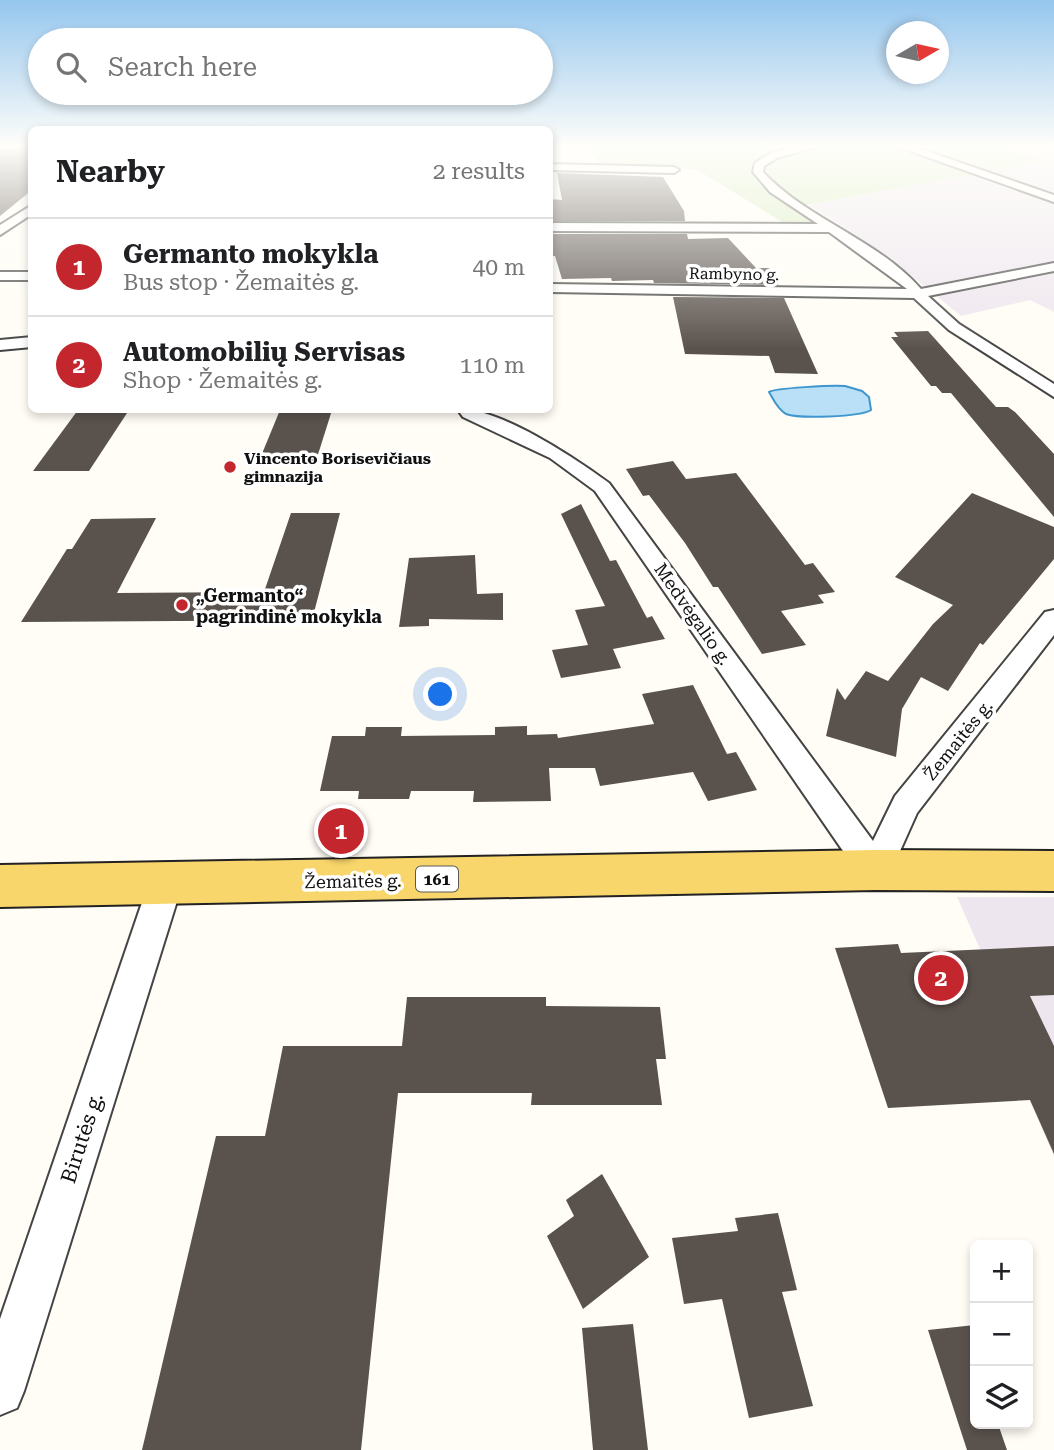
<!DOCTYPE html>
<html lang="en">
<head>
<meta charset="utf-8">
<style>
	:root { --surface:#fff; --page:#f2f2f2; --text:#202124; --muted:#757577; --line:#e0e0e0; --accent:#c4262e }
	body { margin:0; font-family:"Roboto Serif",serif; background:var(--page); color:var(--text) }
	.controls { position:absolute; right:21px; bottom:21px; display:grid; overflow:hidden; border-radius:10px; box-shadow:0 4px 10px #0003 }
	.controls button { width:63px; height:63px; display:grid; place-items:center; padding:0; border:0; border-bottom:2px solid var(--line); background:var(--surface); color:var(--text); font:35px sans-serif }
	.compass { position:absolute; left:886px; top:21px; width:63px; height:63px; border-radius:50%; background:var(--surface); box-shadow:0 4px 10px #0003; rotate:81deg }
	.you { position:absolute; left:441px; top:695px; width:24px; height:24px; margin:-18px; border:5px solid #fff; border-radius:50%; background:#1a73e8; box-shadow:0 0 0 10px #1a73e833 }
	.badge { display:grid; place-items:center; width:46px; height:46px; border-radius:50%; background:var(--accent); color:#fff; font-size:23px; font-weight:700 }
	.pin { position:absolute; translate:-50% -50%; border:4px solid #fff; box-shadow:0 2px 7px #0006 }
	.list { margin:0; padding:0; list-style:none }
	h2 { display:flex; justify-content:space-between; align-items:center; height:91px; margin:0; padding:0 28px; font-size:30px }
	h2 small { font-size:23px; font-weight:400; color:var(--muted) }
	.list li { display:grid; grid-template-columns:46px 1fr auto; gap:21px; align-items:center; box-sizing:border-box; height:98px; padding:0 28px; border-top:2px solid var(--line) }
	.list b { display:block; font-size:26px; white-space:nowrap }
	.list p { margin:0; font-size:23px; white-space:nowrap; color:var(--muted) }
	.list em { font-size:23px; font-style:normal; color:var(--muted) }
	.icon { flex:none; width:38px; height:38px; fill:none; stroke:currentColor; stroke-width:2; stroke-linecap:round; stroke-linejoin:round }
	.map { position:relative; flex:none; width:1054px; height:1450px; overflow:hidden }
	.search { position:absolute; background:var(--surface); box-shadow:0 4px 10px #0003; left:28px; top:28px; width:525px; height:77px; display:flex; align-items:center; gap:18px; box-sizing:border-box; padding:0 24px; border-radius:38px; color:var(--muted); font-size:26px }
	.panel { position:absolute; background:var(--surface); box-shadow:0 4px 10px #0003; left:28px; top:126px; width:525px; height:287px; border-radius:10px }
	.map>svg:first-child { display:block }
</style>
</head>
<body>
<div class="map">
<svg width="1054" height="1450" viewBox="0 0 1054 1450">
	<rect width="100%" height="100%" fill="#fffdf5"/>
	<!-- industrial -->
	<g fill="#eee6ef">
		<polygon points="1000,146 1054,146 1054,312 1030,300 961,316 881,251 809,205 1044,161"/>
		<polygon points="957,897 1054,897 1054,1156 1002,1038 980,949"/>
	</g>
	<!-- green -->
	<polygon fill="#d5ebbd" points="587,146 1000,146 1045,161 796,207 816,224 787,225 696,169 600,166"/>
	<!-- water -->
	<path fill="#b9e0f7" stroke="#3f96cf" stroke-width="2" d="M845 386 862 391 869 397 871 410C860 417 799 419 786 414 778 410 773 399 769 392 774 388 834 385 845 386Z"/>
	<!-- building -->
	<g fill="#5a524d">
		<polygon points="0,146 32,146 32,190 0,216"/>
		<polygon points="557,173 663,177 684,211 685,221 550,221 550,199 562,200"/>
		<polygon points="550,234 687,234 688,239 728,238 756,268 770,268 778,285 654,283 653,280 612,281 611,278 562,279 555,256 552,256"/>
		<polygon points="673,297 784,298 818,374 775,373 769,356 685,354"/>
		<polygon points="928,331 996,407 1008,407 1015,412 1054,454 1054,517 951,393 942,393 936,386 931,386 891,337 898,337 894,332"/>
		<polygon points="78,410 129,410 89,471 33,471"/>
		<polygon points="280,410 332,410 316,461 259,461"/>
		<polygon points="673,461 686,479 736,473 805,565 813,563 835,592 818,595 824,603 781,611 806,645 762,654 718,587 713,587 685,543 649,495 643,496 626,469"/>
		<polygon points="972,493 1054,527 1054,559 983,645 980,643 948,691 921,677 902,709 896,757 826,736 837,688 845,700 866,671 888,681 933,624 953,605 895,577"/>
		<polygon points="581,504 610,561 616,560 647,618 652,616 665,639 613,649 621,668 561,678 552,650 588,645 575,610 605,606 561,514"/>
		<polygon points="291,513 340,513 312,620 21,622 67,549 72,549 91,519 156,518 117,593 264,592"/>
		<polygon points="475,555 477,594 503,593 503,620 429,619 429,626 399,627 409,558"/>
		<polygon points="693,685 727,754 736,752 757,790 708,801 693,772 600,786 595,768 549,768 551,801 473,802 474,791 411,791 409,799 358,799 359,791 320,791 332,736 365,736 366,727 402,727 401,736 495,735 495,727 527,726 527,735 557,734 558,738 654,724 642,694"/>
		<polygon points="898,944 901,953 1054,946 1054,995 1030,996 1054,1046 1054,1154 1030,1100 888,1108 835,948"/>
		<polygon points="407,997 546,997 546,1006 660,1007 666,1059 656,1059 662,1105 531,1105 532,1093 398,1093 361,1450 142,1450 216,1136 265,1136 283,1046 402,1046"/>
		<polygon points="602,1174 649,1257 583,1309 547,1236 574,1216 566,1200"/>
		<polygon points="778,1213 797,1290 782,1292 813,1406 749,1418 722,1299 684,1304 672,1238 738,1231 735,1218"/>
		<polygon points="633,1324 648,1450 593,1450 582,1328"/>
		<polygon points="975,1325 975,1424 998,1424 1007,1450 967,1450 928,1330"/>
	</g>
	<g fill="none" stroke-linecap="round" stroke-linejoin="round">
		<defs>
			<g id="street">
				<path d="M799 146H818L777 158 764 166 763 172C808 220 877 239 921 289L1054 263V271L928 296 959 324 1054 384V397L949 330 914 298 550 292V284L907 289 829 232 550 231V223L818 224 770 192 753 172 755 163 769 154Z"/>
				<polygon points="896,146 912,146 1054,195 1054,202"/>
				<polygon points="550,164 674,167 679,170 674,173 550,170"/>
				<polygon points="32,205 32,214 0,235 0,225"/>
				<rect x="0" y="272" width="32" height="8"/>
				<polygon points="32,337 32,347 0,350 0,340"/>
				<path d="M458 410C498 406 576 459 609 483L873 841 895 796 1045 612 1054 610V635L917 813 887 880 875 885 863 880 595 491 550 458 463 417Z"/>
				<polygon points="165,870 177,874 182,885 24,1391 17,1408 0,1415 0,1319 148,885 153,874"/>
			</g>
			<polygon id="primary" points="875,850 1054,851 1054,891 875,890 0,907 0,865"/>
		</defs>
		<!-- street casing -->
		<use href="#street" stroke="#444" stroke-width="4"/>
		<!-- primary casing -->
		<use href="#primary" stroke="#222" stroke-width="4"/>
		<!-- street -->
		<use href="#street" fill="#fff" fill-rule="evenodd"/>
		<!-- primary -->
		<use href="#primary" fill="#f9d66b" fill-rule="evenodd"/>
	</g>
	<!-- sky -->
	<linearGradient id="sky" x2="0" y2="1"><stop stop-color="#95c6ee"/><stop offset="0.42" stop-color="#fffefa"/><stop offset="1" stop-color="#fffefa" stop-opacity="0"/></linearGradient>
	<rect width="1054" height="349" fill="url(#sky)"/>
	<!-- markers -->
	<g fill="#c4262e" stroke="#fff" stroke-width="2.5">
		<circle cx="230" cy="467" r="7"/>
		<circle cx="182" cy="605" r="7"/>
	</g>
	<g text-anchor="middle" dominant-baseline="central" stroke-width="7" stroke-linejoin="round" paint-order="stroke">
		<!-- far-street labels -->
		<g font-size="16" fill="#111" stroke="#fff">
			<text transform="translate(734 274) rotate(1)">Rambyno g.</text>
		</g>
		<!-- far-poi labels -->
		<g font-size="16" font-weight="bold" fill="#111" stroke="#fff" text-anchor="start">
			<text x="244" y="458">Vincento Borisevičiaus<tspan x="244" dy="18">gimnazija</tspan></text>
		</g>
		<!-- shield labels -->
		<rect fill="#fff" stroke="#585858" stroke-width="2" x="416" y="866.5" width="42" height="25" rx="5"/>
		<g font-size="16" font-weight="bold" fill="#111">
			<text x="437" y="879">161</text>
		</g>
		<!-- poi labels -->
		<g font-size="18" font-weight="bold" fill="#111" stroke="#fff" text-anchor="start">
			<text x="196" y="595">„Germanto“<tspan x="196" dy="21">pagrindinė mokykla</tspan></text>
		</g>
		<!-- street labels -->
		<g font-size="18" fill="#111" stroke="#fff">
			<text transform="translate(693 614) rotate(55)">Medvėgalio g.</text>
			<text transform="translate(958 740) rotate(-51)">Žemaitės g.</text>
			<text transform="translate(353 881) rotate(-1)">Žemaitės g.</text>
		</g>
		<!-- near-street labels -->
		<g font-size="21" fill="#111" stroke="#fff">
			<text transform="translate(82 1138) rotate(-72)">Birutės g.</text>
		</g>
	</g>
</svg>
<div class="controls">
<button>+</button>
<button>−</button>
<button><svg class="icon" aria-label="layers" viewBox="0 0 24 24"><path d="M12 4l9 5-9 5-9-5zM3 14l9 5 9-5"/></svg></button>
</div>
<svg class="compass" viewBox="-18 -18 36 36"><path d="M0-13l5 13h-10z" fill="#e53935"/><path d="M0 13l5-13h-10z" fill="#757577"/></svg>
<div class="you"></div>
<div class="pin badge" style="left:341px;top:831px">1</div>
<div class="pin badge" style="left:941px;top:978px">2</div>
<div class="search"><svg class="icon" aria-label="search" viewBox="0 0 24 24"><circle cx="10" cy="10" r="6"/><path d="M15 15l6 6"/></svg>Search here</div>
<section class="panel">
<h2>Nearby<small>2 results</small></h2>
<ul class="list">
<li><span class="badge">1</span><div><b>Germanto mokykla</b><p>Bus stop · Žemaitės g.</p></div><em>40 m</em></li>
<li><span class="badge">2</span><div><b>Automobilių Servisas</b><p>Shop · Žemaitės g.</p></div><em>110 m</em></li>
</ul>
</section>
</div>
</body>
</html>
